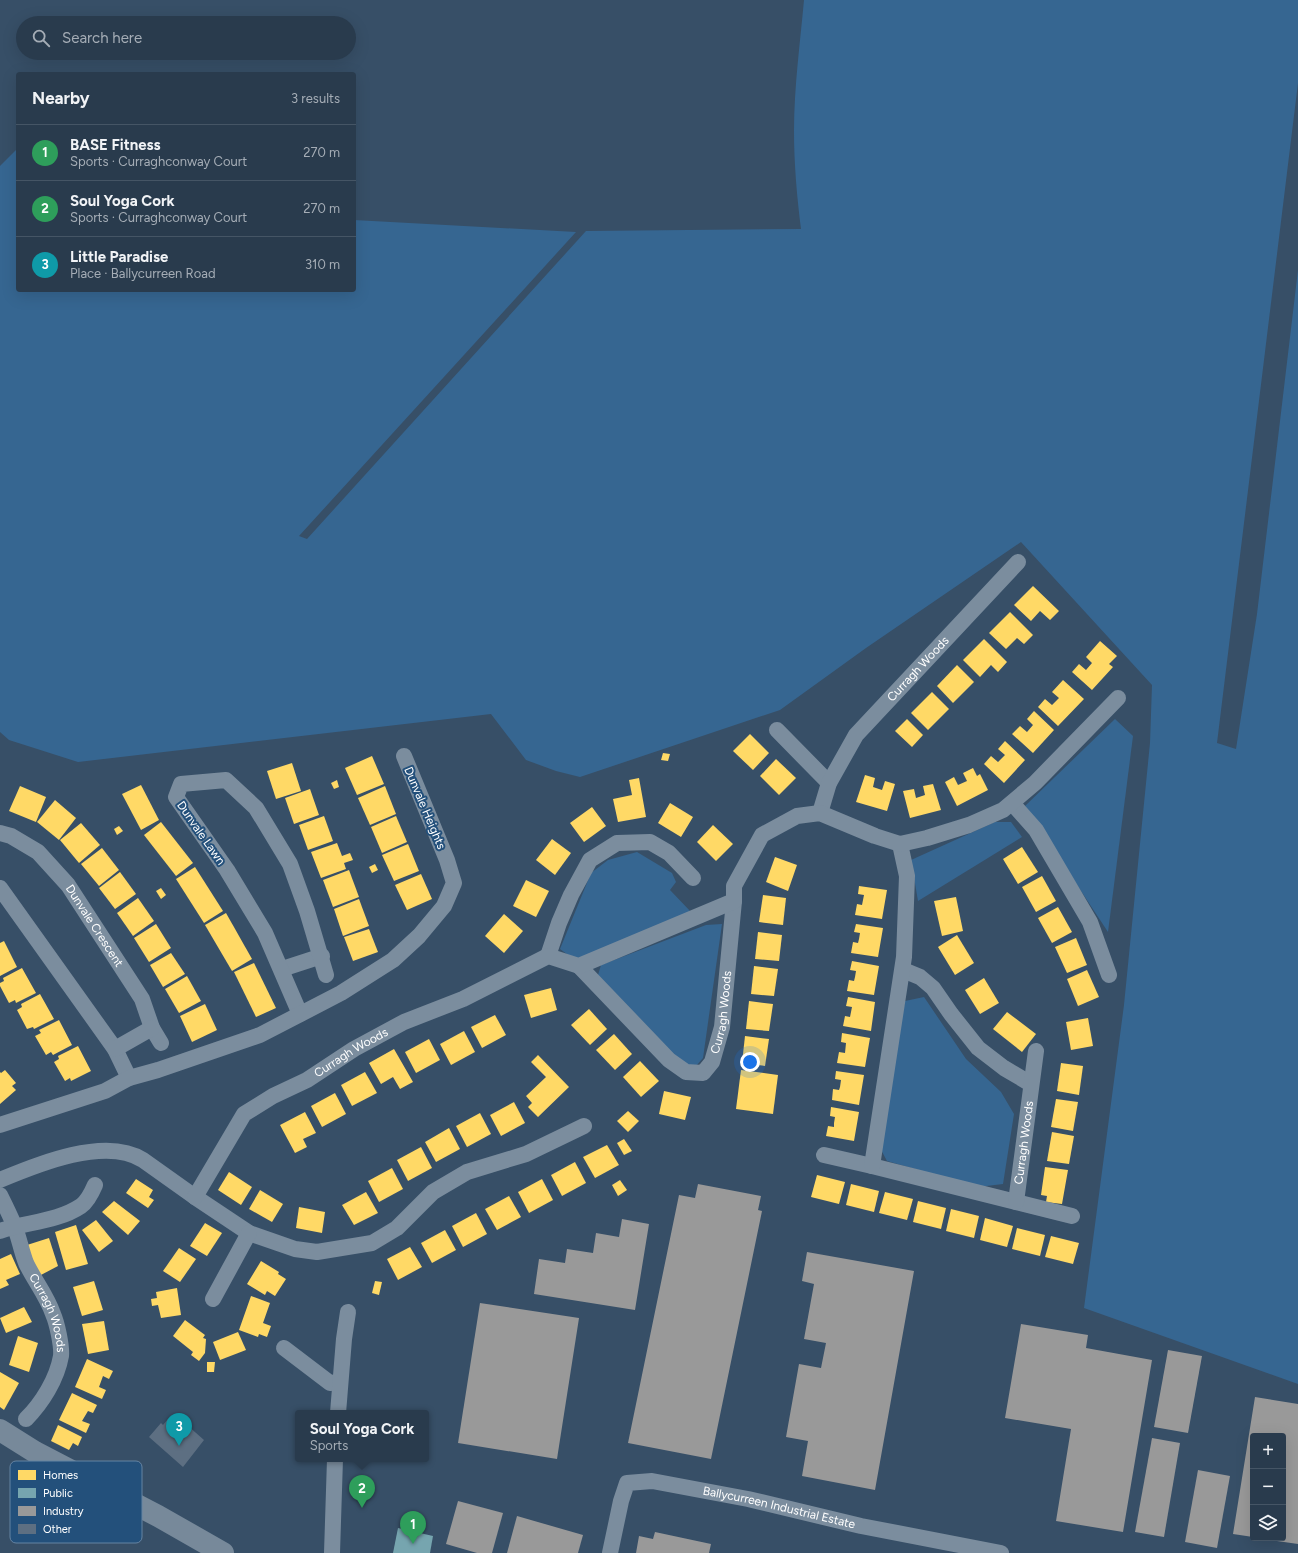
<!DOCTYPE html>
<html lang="en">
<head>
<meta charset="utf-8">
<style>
	:root { --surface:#293b4d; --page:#354657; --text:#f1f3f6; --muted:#a5adb6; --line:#455565; --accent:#8abfa5 }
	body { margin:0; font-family:Figtree,sans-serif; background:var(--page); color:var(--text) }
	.controls { position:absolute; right:12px; bottom:12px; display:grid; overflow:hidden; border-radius:4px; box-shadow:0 4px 16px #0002 }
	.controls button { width:36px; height:36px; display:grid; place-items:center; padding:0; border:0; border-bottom:1px solid var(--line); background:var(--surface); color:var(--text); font:20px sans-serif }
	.you { position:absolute; left:750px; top:1062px; width:14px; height:14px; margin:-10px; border:3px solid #fff; border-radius:50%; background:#1a73e8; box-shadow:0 0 0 6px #1a73e833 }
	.badge { display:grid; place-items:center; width:26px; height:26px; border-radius:50%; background:var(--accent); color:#fff; font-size:13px; font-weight:700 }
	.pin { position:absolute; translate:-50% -33px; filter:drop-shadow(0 1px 2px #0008) }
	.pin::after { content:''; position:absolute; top:21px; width:14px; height:12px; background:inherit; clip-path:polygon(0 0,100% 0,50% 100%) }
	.popup { position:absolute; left:295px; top:1410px; width:134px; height:52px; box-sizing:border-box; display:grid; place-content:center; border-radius:4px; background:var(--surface); filter:drop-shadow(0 1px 3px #0005); font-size:13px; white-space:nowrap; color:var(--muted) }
	.popup b { font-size:15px; color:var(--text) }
	.popup::after { content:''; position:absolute; left:50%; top:100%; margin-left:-8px; border:8px solid transparent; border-top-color:var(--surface) }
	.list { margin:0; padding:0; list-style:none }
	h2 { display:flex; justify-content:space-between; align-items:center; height:52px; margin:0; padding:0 16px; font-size:17px }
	h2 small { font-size:13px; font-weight:400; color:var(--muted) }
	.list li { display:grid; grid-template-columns:26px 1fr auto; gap:12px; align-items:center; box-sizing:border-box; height:56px; padding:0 16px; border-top:1px solid var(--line) }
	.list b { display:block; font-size:15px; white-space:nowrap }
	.list p { margin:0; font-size:13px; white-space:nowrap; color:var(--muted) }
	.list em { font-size:13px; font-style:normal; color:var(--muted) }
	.icon { flex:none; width:22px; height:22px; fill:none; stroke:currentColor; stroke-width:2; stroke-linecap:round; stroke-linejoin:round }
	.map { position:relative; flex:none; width:1298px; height:1553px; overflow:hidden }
	.search { position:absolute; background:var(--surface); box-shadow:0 4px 16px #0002; left:16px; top:16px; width:340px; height:44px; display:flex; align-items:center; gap:10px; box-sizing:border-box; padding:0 14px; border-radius:22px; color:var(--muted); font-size:15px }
	.panel { position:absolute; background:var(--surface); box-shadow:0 4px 16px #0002; left:16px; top:72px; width:340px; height:220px; border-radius:4px }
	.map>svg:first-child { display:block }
</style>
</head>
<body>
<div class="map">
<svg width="1298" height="1553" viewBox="0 0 1298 1553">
	<rect width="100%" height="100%" fill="#374f67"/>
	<!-- green -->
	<g fill="#366691">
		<path d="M804 0H1298V83L1217 743 1236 749 1257 614 1298 270V1384L1084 1308 1124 1005 1150 743 1152 685 1021 542 866 648 780 710 580 777 556 771 526 760 491 714 78 762 9 740 0 732V166L18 148V290H354V220L576 232 299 536 307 539 586 231 801 229C797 197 794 164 794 131 794 87 800 44 804 0Z"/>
		<polygon points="1115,719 1133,736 1108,932 1025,806"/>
		<polygon points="995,822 1011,822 1022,837 918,901 911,860"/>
		<polygon points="637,852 672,873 676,882 670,890 691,912 575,960 560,949 591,873 608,860"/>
		<polygon points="722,924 703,1058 696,1066 683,1065 598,975 601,965 706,925"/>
		<polygon points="924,997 966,1059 1001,1092 1014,1114 1003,1184 978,1187 887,1161 879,1146 905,1001"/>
	</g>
	<!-- homes -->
	<g fill="#ffd966">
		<polygon points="1033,586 1059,611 1050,620 1040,611 1031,621 1014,605"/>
		<polygon points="1010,612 1033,635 1024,644 1017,638 1006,649 989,633"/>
		<polygon points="984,639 1007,662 998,672 991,665 980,677 963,660"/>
		<polygon points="1100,641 1117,656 1109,664 1113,667 1092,690 1072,672 1079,664 1086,670 1092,663 1086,657"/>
		<polygon points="957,665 974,682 953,703 937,686"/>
		<polygon points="1063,680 1084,699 1058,726 1038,707 1045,699 1052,705 1059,698 1052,692"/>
		<polygon points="932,692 949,709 928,730 911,713"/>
		<polygon points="1034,711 1054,730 1033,753 1012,734 1020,726 1027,732 1033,725 1027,719"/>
		<polygon points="907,719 923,735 912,747 895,731"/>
		<polygon points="750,734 769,753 753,770 733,751"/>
		<polygon points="1005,741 1025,760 1004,783 984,764 991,756 998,762 1005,755 998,749"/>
		<polygon points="663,753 670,754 668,761 661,760"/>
		<polygon points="372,756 384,784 357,795 345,768"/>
		<polygon points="776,759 796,778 779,795 760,776"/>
		<polygon points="292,763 301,791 276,799 267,771"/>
		<polygon points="973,768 977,776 980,774 988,790 957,806 945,782 954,777 958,785 967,781 963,773"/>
		<polygon points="865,775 875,778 873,787 882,790 885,781 895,784 887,811 856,802"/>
		<polygon points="639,778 646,817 618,822 613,799 632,795 629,780"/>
		<polygon points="337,780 339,787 334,789 331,783"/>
		<polygon points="933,784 941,810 910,818 903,791 914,789 916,798 925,795 923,786"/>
		<polygon points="141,785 159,820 141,830 122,794"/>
		<polygon points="20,786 46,797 36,822 9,811"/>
		<polygon points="385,786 396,814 370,825 358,798"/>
		<polygon points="310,789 319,815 294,824 285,798"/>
		<polygon points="55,800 76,818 59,840 37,822"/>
		<polygon points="670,803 693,817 681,837 658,823"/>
		<polygon points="592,807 606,826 584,842 570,823"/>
		<polygon points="324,816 333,841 308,850 299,825"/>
		<polygon points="396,816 407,842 382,853 371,827"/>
		<polygon points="161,822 193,863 176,876 144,835"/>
		<polygon points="81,823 100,845 79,863 60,840"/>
		<polygon points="713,825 733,844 716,861 697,842"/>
		<polygon points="119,826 123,831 117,835 114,829"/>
		<polygon points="552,839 571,853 555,875 536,860"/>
		<polygon points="337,843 342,856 350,853 353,860 344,863 346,869 321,878 311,852"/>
		<polygon points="408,844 419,871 394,881 382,855"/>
		<polygon points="1022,847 1038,872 1018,884 1003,859"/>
		<polygon points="102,848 119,870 99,886 81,864"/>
		<polygon points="775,857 797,865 788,891 766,882"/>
		<polygon points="375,864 378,870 372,873 369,867"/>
		<polygon points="195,867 223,911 204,923 176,879"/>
		<polygon points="349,870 359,897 333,907 323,880"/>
		<polygon points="120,872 136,894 115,909 99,888"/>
		<polygon points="421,874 432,899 407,910 395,885"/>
		<polygon points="1042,876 1056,901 1036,912 1022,887"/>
		<polygon points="526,880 549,891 536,917 513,906"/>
		<polygon points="859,886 887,890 882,919 855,915 857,904 862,905 864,895 858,894"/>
		<polygon points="161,888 166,895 161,899 156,891"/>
		<polygon points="763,895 786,898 783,925 759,922"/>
		<polygon points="956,897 963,931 942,936 934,901"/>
		<polygon points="138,898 154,921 133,936 117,913"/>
		<polygon points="359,899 369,926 343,936 334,909"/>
		<polygon points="1058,907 1072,932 1052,943 1038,918"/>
		<polygon points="226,913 252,959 232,971 205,925"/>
		<polygon points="504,914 523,931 504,953 485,936"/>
		<polygon points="156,924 171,948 149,962 134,938"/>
		<polygon points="856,924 883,928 878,957 851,953 853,942 858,943 859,939 860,933 854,932"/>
		<polygon points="369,929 378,952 353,961 344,937"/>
		<polygon points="758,932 782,935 779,961 755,959"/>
		<polygon points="957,935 974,963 955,975 938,947"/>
		<polygon points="1076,938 1087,965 1067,973 1055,947"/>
		<polygon points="4,941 17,967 0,976 0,943"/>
		<polygon points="171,953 185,974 163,987 150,965"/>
		<polygon points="852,961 879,966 874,995 847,991 849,980 854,981 855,977 856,971 850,970"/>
		<polygon points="254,963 276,1008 256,1017 234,972"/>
		<polygon points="754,966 778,969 774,996 751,994"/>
		<polygon points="22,968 36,993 16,1003 15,1000 9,1003 0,986 0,983 4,981 3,978"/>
		<polygon points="1087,970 1099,997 1078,1006 1067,979"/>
		<polygon points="187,976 201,1001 179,1013 165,989"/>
		<polygon points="984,978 999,1003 980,1014 965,990"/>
		<polygon points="551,988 557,1010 531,1018 524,995"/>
		<polygon points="40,994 54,1019 34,1029 33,1027 27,1029 17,1010 22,1007 21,1004"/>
		<polygon points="848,997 875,1002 871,1031 843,1026 845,1016 850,1017 852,1007 846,1006"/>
		<polygon points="749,1001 773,1004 769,1031 746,1029"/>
		<polygon points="205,1004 217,1030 192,1042 180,1016"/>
		<polygon points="589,1009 607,1029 590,1045 571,1025"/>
		<polygon points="1007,1012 1036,1034 1022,1052 993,1029"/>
		<polygon points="495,1015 506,1035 482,1048 471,1027"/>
		<polygon points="1088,1018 1093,1046 1071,1050 1066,1022"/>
		<polygon points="59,1020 72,1045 53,1055 51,1052 46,1055 35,1036 41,1033 39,1030"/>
		<polygon points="464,1031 475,1052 451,1065 440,1044"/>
		<polygon points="842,1033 870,1038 865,1067 837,1063 839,1052 845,1053 846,1043 841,1042"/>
		<polygon points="614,1034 632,1054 615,1070 596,1050"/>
		<polygon points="745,1036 769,1039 765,1066 742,1063"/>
		<polygon points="429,1039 440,1060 416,1073 405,1052"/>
		<polygon points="78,1046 91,1071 71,1081 70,1078 65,1081 54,1062 59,1059 58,1056"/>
		<polygon points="394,1049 413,1082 400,1089 393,1077 381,1084 369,1063"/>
		<polygon points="538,1055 569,1087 538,1117 528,1107 532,1103 526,1096 546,1077 531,1062"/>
		<polygon points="640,1061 659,1081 641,1097 623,1077"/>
		<polygon points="1061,1063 1083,1066 1079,1095 1057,1091"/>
		<polygon points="5,1070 16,1083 12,1086 16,1090 0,1104 0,1072 1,1073"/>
		<polygon points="741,1070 778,1075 773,1114 736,1109"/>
		<polygon points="836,1071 864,1075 859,1105 832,1100 833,1089 839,1090 840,1087 841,1080 835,1079"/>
		<polygon points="365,1072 377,1093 352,1106 341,1085"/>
		<polygon points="664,1091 691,1097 685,1120 659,1114"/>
		<polygon points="335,1093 346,1114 322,1127 311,1106"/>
		<polygon points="1056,1099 1078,1102 1073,1131 1051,1127"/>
		<polygon points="514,1102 525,1123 501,1136 490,1115"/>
		<polygon points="831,1107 859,1112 854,1141 826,1136 828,1126 834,1127 834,1123 835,1117 830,1116"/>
		<polygon points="628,1111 639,1121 628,1132 617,1121"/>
		<polygon points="305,1112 316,1133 303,1139 307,1147 295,1153 280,1125"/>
		<polygon points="480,1113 491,1134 467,1147 456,1126"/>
		<polygon points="449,1128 460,1149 436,1162 425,1142"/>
		<polygon points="1052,1132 1074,1136 1069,1164 1047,1161"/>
		<polygon points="624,1139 632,1151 624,1155 617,1143"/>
		<polygon points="607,1145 619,1165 595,1178 583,1157"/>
		<polygon points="421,1147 432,1168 408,1181 397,1160"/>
		<polygon points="575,1162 586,1183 562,1196 551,1175"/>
		<polygon points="1045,1167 1068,1170 1062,1204 1046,1202 1047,1196 1041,1195"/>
		<polygon points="392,1168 403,1189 379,1202 368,1181"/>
		<polygon points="229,1172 252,1187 241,1205 218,1190"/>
		<polygon points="817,1175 845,1182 839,1204 811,1197"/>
		<polygon points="136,1179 153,1190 149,1197 154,1200 148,1208 126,1193"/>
		<polygon points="542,1179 553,1200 529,1213 518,1192"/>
		<polygon points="620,1180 627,1190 618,1196 612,1185"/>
		<polygon points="851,1184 879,1191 874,1212 846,1205"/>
		<polygon points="260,1190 283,1204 272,1222 249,1209"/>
		<polygon points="366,1192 378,1213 354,1225 342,1205"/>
		<polygon points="885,1192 913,1199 907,1220 879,1213"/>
		<polygon points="509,1196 521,1217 497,1230 485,1209"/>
		<polygon points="114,1201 140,1221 128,1235 102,1212"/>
		<polygon points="918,1201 946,1208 941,1229 913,1222"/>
		<polygon points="299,1207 325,1212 322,1233 296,1228"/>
		<polygon points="951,1209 979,1216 974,1238 946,1231"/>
		<polygon points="476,1213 487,1234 463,1247 452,1226"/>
		<polygon points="985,1218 1013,1226 1007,1247 980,1240"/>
		<polygon points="96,1220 113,1241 99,1252 82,1230"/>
		<polygon points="205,1223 222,1233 207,1256 190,1246"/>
		<polygon points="76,1225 88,1264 66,1270 55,1232"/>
		<polygon points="1017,1228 1045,1235 1040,1256 1012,1249"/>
		<polygon points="445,1230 456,1250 432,1263 421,1243"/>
		<polygon points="1051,1236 1079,1243 1073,1264 1045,1257"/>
		<polygon points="49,1238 58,1266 39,1276 27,1245"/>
		<polygon points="410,1247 422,1267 398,1280 387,1259"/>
		<polygon points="179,1248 196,1259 180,1282 163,1271"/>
		<polygon points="11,1254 20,1274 6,1280 9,1285 0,1289 0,1259"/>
		<polygon points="261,1261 279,1272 278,1274 286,1279 275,1296 267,1291 265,1295 247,1284"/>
		<polygon points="94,1281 103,1310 82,1316 73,1287"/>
		<polygon points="375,1281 382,1282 379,1295 372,1293"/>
		<polygon points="177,1288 181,1315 161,1318 158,1305 152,1306 151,1299 157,1298 156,1292"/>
		<polygon points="251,1296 270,1303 263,1323 271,1326 267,1337 259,1334 258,1337 239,1330"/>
		<polygon points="24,1307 32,1322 6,1333 0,1318"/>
		<polygon points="185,1320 205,1335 203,1338 206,1339 205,1353 199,1361 191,1355 193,1352 173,1336"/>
		<polygon points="104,1321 109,1350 88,1354 82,1324"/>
		<polygon points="238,1332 246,1350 220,1360 213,1342"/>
		<polygon points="18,1336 38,1343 29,1372 9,1365"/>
		<polygon points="87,1359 113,1371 109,1379 103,1376 99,1387 106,1390 102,1399 75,1387"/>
		<polygon points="207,1362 215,1362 214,1372 207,1372"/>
		<polygon points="0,1372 19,1383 4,1410 0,1407"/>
		<polygon points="72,1393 97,1405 93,1413 88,1411 82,1421 90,1424 86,1433 59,1420"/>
		<polygon points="58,1425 82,1437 78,1446 73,1443 69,1450 51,1441"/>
	</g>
	<!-- public -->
	<polygon fill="#76a5af" points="398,1528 433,1536 430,1553 393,1553"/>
	<!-- industry -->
	<g fill="#999">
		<polygon points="698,1184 761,1196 758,1210 762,1211 711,1459 628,1443 679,1195 695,1198"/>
		<polygon points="622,1219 649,1224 635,1310 534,1294 539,1259 565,1263 567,1249 593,1253 596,1233 619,1237"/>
		<polygon points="807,1252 914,1271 875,1490 802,1476 808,1441 786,1437 799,1364 821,1368 826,1343 804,1339 814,1284 802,1281"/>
		<polygon points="480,1303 579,1318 557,1459 458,1443"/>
		<polygon points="1021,1324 1088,1335 1086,1348 1152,1360 1123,1532 1056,1521 1071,1429 1005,1418"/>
		<polygon points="1168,1350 1202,1356 1188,1433 1154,1427"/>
		<polygon points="1255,1397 1298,1404 1298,1544 1264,1539 1283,1538 1283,1436 1253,1436 1253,1537 1233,1534"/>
		<polygon points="1152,1438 1180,1443 1164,1537 1135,1532"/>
		<polygon points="1198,1470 1230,1476 1217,1548 1185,1542"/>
		<polygon points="458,1501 503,1513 492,1553 477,1553 446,1544"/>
		<polygon points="517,1516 583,1535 578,1553 507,1553"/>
		<polygon points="655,1532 711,1544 709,1553 636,1553 639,1536 653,1539"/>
	</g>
	<!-- building -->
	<polygon fill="#5d6f82" points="168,1419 182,1431 187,1425 204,1440 183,1467 149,1437 161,1423 163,1425"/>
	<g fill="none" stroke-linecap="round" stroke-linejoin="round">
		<!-- street -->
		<g stroke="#7b8d9e" stroke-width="16">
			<polyline points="777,730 829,783"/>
			<polyline points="1012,803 1036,830 1090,922 1109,975"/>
			<path id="s1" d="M820 813 829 783 856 735 1018 562"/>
			<path id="s2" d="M0 833 11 836 38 852 68 885 142 999 152 1028 161 1043"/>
			<polyline points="0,888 115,1049 129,1078"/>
			<polyline points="548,956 559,923 571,895 590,860 617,843 650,842 669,853 693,878"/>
			<path id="s3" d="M579 966 669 1060 686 1072 703 1073 712 1062 722 1027 734 901"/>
			<polyline points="282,969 322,956"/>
			<polyline points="903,970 920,977 933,988 951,1014 978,1048 1004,1068 1031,1084"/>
			<polyline points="300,1014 265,933 227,870 176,797 181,784 226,780 256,808 290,864 307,911 326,975"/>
			<polyline points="115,1049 152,1028"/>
			<polyline points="0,1125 105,1091 129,1078 158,1070 260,1035 341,993 393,960 419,936 444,906 454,883 447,860 404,756"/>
			<polyline points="824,1155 872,1166 1072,1216"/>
			<polyline points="872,1166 904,957 907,876 900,844"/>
			<path d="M0 1180C38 1164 106 1136 143 1160L195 1197 249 1233 295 1249 317 1252 372 1243 397 1228 433 1192 467 1172 526 1154 584 1126"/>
			<path id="s4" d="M0 1195C5 1205 10 1215 14 1225 19 1237 21 1250 26 1263 34 1280 47 1296 53 1314 57 1323 62 1346 61 1356 57 1379 42 1403 26 1419"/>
			<path id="s5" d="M195 1197 244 1114 273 1096 307 1080 354 1049 404 1022 463 999 548 956 579 966 734 901V886L762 835 797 816 820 813 875 836 900 844 927 838 969 825 1003 810 1035 783 1118 698"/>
			<path id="s6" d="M1016 1202 1036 1051"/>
			<path d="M0 1231C26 1222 57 1222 81 1206 88 1201 92 1192 95 1185"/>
			<polyline points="213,1299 249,1233"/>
			<polyline points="284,1348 330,1383 340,1382"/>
			<polyline points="338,1413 344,1339 348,1312"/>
			<polyline points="332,1553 335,1459"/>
			<path id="s7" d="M610 1553 621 1501 627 1483 652 1481 748 1499 861 1526 1001 1553"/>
		</g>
		<!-- secondary -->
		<polyline stroke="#77899a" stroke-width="22" points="0,1430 35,1452 158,1516 223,1553"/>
	</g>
	<g text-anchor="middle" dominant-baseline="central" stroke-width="4" stroke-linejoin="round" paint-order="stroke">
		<!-- street labels -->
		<g font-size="12" fill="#fff" stroke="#23507b">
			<text stroke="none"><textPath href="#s1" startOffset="177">Curragh Woods</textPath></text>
			<text transform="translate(425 808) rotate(67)">Dunvale Heights</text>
			<text transform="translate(201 833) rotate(55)">Dunvale Lawn</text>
			<text stroke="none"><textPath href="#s2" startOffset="136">Dunvale Crescent</textPath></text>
			<text stroke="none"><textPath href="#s3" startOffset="233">Curragh Woods</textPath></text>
			<text stroke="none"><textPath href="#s5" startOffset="220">Curragh Woods</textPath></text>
			<text stroke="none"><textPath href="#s6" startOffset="60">Curragh Woods</textPath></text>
			<text stroke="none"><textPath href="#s4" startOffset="128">Curragh Woods</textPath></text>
			<text stroke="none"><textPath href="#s7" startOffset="227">Ballycurreen Industrial Estate</textPath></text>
		</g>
	</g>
	<!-- legend -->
	<rect x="10" y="1461" width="132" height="82" rx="6" fill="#23507b" stroke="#6584a3" stroke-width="1"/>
	<rect x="18" y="1470" width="18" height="10" fill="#ffd966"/>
	<rect x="18" y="1488" width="18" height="10" fill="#76a5af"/>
	<rect x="18" y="1506" width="18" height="10" fill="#999"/>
	<rect x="18" y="1524" width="18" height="10" fill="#5d6f82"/>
	<g font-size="11" fill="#fff">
		<text x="43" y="1479">Homes</text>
		<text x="43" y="1497">Public</text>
		<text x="43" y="1515">Industry</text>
		<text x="43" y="1533">Other</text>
	</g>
</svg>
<div class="controls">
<button>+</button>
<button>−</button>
<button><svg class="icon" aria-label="layers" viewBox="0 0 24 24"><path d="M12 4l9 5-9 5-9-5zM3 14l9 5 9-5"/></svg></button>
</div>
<div class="you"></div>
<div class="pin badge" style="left:413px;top:1544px;background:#2e9e5b">1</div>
<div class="pin badge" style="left:362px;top:1508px;background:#2e9e5b">2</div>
<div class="popup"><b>Soul Yoga Cork</b>Sports</div>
<div class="pin badge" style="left:179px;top:1446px;background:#0f9aa8">3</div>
<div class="search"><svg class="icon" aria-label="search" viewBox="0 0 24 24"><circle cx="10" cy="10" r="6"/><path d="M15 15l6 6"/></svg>Search here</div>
<section class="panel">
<h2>Nearby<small>3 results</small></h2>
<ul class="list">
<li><span class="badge" style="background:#2e9e5b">1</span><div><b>BASE Fitness</b><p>Sports · Curraghconway Court</p></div><em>270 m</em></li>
<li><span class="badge" style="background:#2e9e5b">2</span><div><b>Soul Yoga Cork</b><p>Sports · Curraghconway Court</p></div><em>270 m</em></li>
<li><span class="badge" style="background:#0f9aa8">3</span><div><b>Little Paradise</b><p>Place · Ballycurreen Road</p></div><em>310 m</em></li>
</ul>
</section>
</div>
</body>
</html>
